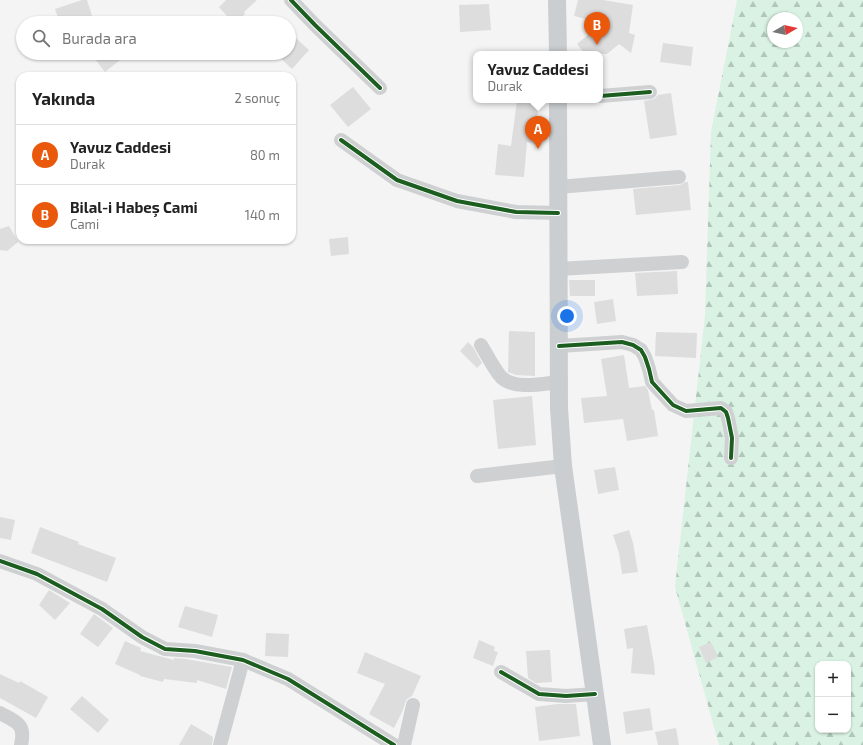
<!DOCTYPE html>
<html lang="tr">
<head>
<meta charset="utf-8">
<style>
	:root { --surface:#fff; --page:#f6f6f6; --text:#222; --muted:#767676; --line:#e0e0e0; --accent:#ea580c }
	body { margin:0; font-family:"Exo 2",sans-serif; background:var(--page); color:var(--text) }
	.controls { position:absolute; right:12px; bottom:12px; display:grid; overflow:hidden; border-radius:8px; box-shadow:0 1px 3px #0004 }
	.controls button { width:36px; height:36px; display:grid; place-items:center; padding:0; border:0; border-bottom:1px solid var(--line); background:var(--surface); color:var(--text); font:20px sans-serif }
	.compass { position:absolute; left:767px; top:12px; width:36px; height:36px; border-radius:50%; background:var(--surface); box-shadow:0 1px 3px #0004; rotate:81deg }
	.you { position:absolute; left:567px; top:316px; width:14px; height:14px; margin:-10px; border:3px solid #fff; border-radius:50%; background:#1a73e8; box-shadow:0 0 0 6px #1a73e833 }
	.badge { display:grid; place-items:center; width:26px; height:26px; border-radius:50%; background:var(--accent); color:#fff; font-size:13px; font-weight:700 }
	.pin { position:absolute; translate:-50% -33px; filter:drop-shadow(0 1px 2px #0008) }
	.pin::after { content:''; position:absolute; top:21px; width:14px; height:12px; background:inherit; clip-path:polygon(0 0,100% 0,50% 100%) }
	.popup { position:absolute; left:473px; top:51px; width:130px; height:52px; box-sizing:border-box; display:grid; place-content:center; border-radius:8px; background:var(--surface); filter:drop-shadow(0 1px 3px #0005); font-size:13px; white-space:nowrap; color:var(--muted) }
	.popup b { font-size:15px; color:var(--text) }
	.popup::after { content:''; position:absolute; left:50%; top:100%; margin-left:-8px; border:8px solid transparent; border-top-color:var(--surface) }
	.list { margin:0; padding:0; list-style:none }
	h2 { display:flex; justify-content:space-between; align-items:center; height:52px; margin:0; padding:0 16px; font-size:17px }
	h2 small { font-size:13px; font-weight:400; color:var(--muted) }
	.list li { display:grid; grid-template-columns:26px 1fr auto; gap:12px; align-items:center; box-sizing:border-box; height:60px; padding:0 16px; border-top:1px solid var(--line) }
	.list b { display:block; font-size:15px; white-space:nowrap }
	.list p { margin:0; font-size:13px; white-space:nowrap; color:var(--muted) }
	.list em { font-size:13px; font-style:normal; color:var(--muted) }
	.icon { flex:none; width:22px; height:22px; fill:none; stroke:currentColor; stroke-width:2; stroke-linecap:round; stroke-linejoin:round }
	.map { position:relative; flex:none; width:863px; height:745px; overflow:hidden }
	.search { position:absolute; background:var(--surface); box-shadow:0 1px 3px #0004; left:16px; top:16px; width:280px; height:44px; display:flex; align-items:center; gap:10px; box-sizing:border-box; padding:0 14px; border-radius:22px; color:var(--muted); font-size:15px }
	.panel { position:absolute; background:var(--surface); box-shadow:0 1px 3px #0004; left:16px; top:72px; width:280px; height:172px; border-radius:12px }
	.map>svg:first-child { display:block }
</style>
</head>
<body>
<div class="map">
<svg width="863" height="745" viewBox="0 0 863 745">
	<defs>
		<pattern id="forest-firs" width="22" height="20" patternUnits="userSpaceOnUse"><rect width="22" height="20" fill="#d9f2e3"/><path d="M5 1l3.5 6h-7zM16 11l3.5 6h-7z" fill="#b2c7bb"/></pattern>
	</defs>
	<rect width="100%" height="100%" fill="#f4f4f4"/>
	<!-- forest -->
	<path fill="url(#forest-firs)" fill-rule="evenodd" d="M737 0H863V745H719L675 587 705 315 711 132ZM773 18H797V42H773ZM818 664H848V730H818Z"/>
	<!-- building -->
	<g fill="#ddddde">
		<polygon points="82,0 87,0 93,19 82,23 60,23 55,9"/>
		<polygon points="226,0 257,0 244,12 245,14 235,23 233,23 219,7"/>
		<polygon points="578,0 603,0 633,5 629,33 635,35 631,53 619,44 607,54 585,54 577,44 603,23 574,16"/>
		<polygon points="489,4 491,30 460,32 459,5"/>
		<polygon points="289,32 309,50 292,69 275,53 289,53"/>
		<polygon points="663,43 693,47 691,66 660,62"/>
		<polygon points="102,53 129,53 105,72 95,59"/>
		<polygon points="353,87 371,109 348,127 330,105"/>
		<polygon points="671,93 677,135 650,139 644,101 654,99 658,95"/>
		<polygon points="517,100 540,100 537,118 539,118 535,144 527,142 524,177 495,175 498,144 511,146"/>
		<polygon points="685,182 688,182 691,210 636,215 633,189 680,185"/>
		<polygon points="9,226 18,242 7,251 0,250 0,229"/>
		<polygon points="348,237 349,254 331,256 329,239"/>
		<polygon points="677,271 678,294 637,296 635,273"/>
		<polygon points="569,280 595,280 595,296 570,296"/>
		<polygon points="613,299 616,321 597,324 594,302"/>
		<polygon points="509,331 535,332 535,376 516,375 508,372"/>
		<polygon points="656,332 697,333 696,358 655,356"/>
		<polygon points="468,342 473,347 482,363 477,368 460,351"/>
		<polygon points="624,355 629,388 645,386 648,390 652,410 654,410 658,436 627,441 623,419 584,423 581,398 607,396 601,359"/>
		<polygon points="532,396 536,445 498,449 493,400"/>
		<polygon points="615,467 619,490 598,494 594,470"/>
		<polygon points="0,517 15,520 11,540 0,538"/>
		<polygon points="40,527 79,542 78,544 116,558 107,582 31,553"/>
		<polygon points="629,530 633,543 638,572 622,574 619,553 613,535"/>
		<polygon points="49,590 70,603 55,620 39,605"/>
		<polygon points="185,606 218,615 212,637 178,627"/>
		<polygon points="94,614 113,628 98,647 80,634"/>
		<polygon points="647,625 654,664 655,675 631,673 633,648 627,649 624,629"/>
		<polygon points="266,633 289,634 288,657 265,656"/>
		<polygon points="479,640 495,647 494,651 498,652 493,666 473,658"/>
		<polygon points="125,641 141,648 140,651 174,660 174,658 186,659 232,667 226,689 197,680 197,683 164,679 163,682 140,676 140,675 115,664"/>
		<polygon points="711,642 718,657 706,663 699,647"/>
		<polygon points="550,650 552,682 536,683 528,678 526,651"/>
		<polygon points="365,652 421,676 412,696 407,699 405,703 403,710 394,728 369,714 385,684 357,673"/>
		<polygon points="0,674 19,683 20,681 48,697 36,718 0,698"/>
		<polygon points="82,696 109,720 98,733 70,709"/>
		<polygon points="557,704 576,704 580,736 539,741 535,707"/>
		<polygon points="650,708 653,730 626,734 623,712"/>
		<polygon points="191,724 213,737 212,745 179,745"/>
		<polygon points="676,728 679,745 658,745 655,732"/>
	</g>
	<g fill="none" stroke-linecap="round" stroke-linejoin="round">
		<!-- minor -->
		<g stroke="#ced0d2" stroke-width="14">
			<polyline points="291,0 315,25 380,88"/>
			<polyline points="600,96 650,92"/>
			<polyline points="341,140 397,180 457,201 516,212 558,213"/>
			<polyline points="558,187 679,177"/>
			<polyline points="558,269 682,262"/>
			<path d="M481 345C487 355 494 369 501 377 515 390 541 384 558 382"/>
			<polyline points="559,346 622,342 633,345 641,350 645,357 649,369 652,382 673,405 686,411 721,408 726,412 728,418 732,438 731,458"/>
			<polyline points="477,476 563,466"/>
			<polyline points="0,561 37,574 102,609 142,637 165,649 195,651 243,660 288,679 394,745"/>
			<polyline points="501,672 539,694 566,696 595,694"/>
			<path d="M0 713C16 722 26 723 21 745"/>
			<polyline points="220,745 243,660"/>
			<polyline points="404,745 413,705"/>
		</g>
		<!-- major -->
		<g stroke="#caced1" stroke-width="18">
			<polyline points="557,0 558,54"/>
			<polyline points="558,100 559,408 563,466 602,745"/>
		</g>
		<defs>
			<g id="cycleway">
				<polyline points="291,0 315,25 380,88"/>
				<polyline points="600,96 650,92"/>
				<polyline points="341,140 397,180 457,201 516,212 558,213"/>
				<polyline points="559,346 622,342 633,345 641,350 645,357 649,369 652,382 673,405 686,411 721,408 726,412 728,418 732,438 731,458"/>
				<polyline points="0,561 37,574 102,609 142,637 165,649 195,651 243,660 288,679 394,745"/>
				<polyline points="501,672 539,694 566,696 595,694"/>
			</g>
		</defs>
		<!-- cycleway casing -->
		<use href="#cycleway" stroke="#fff" stroke-width="6"/>
		<!-- cycleway -->
		<use href="#cycleway" stroke="#1b5e20" stroke-width="4"/>
	</g>
</svg>
<div class="controls">
<button>+</button>
<button>−</button>
</div>
<svg class="compass" viewBox="-18 -18 36 36"><path d="M0-13l5 13h-10z" fill="#e53935"/><path d="M0 13l5-13h-10z" fill="#767676"/></svg>
<div class="you"></div>
<div class="pin badge" style="left:538px;top:149px">A</div>
<div class="popup"><b>Yavuz Caddesi</b>Durak</div>
<div class="pin badge" style="left:597px;top:45px">B</div>
<div class="search"><svg class="icon" aria-label="search" viewBox="0 0 24 24"><circle cx="10" cy="10" r="6"/><path d="M15 15l6 6"/></svg>Burada ara</div>
<section class="panel">
<h2>Yakında<small>2 sonuç</small></h2>
<ul class="list">
<li><span class="badge">A</span><div><b>Yavuz Caddesi</b><p>Durak</p></div><em>80 m</em></li>
<li><span class="badge">B</span><div><b>Bilal-i Habeş Cami</b><p>Cami</p></div><em>140 m</em></li>
</ul>
</section>
</div>
</body>
</html>
